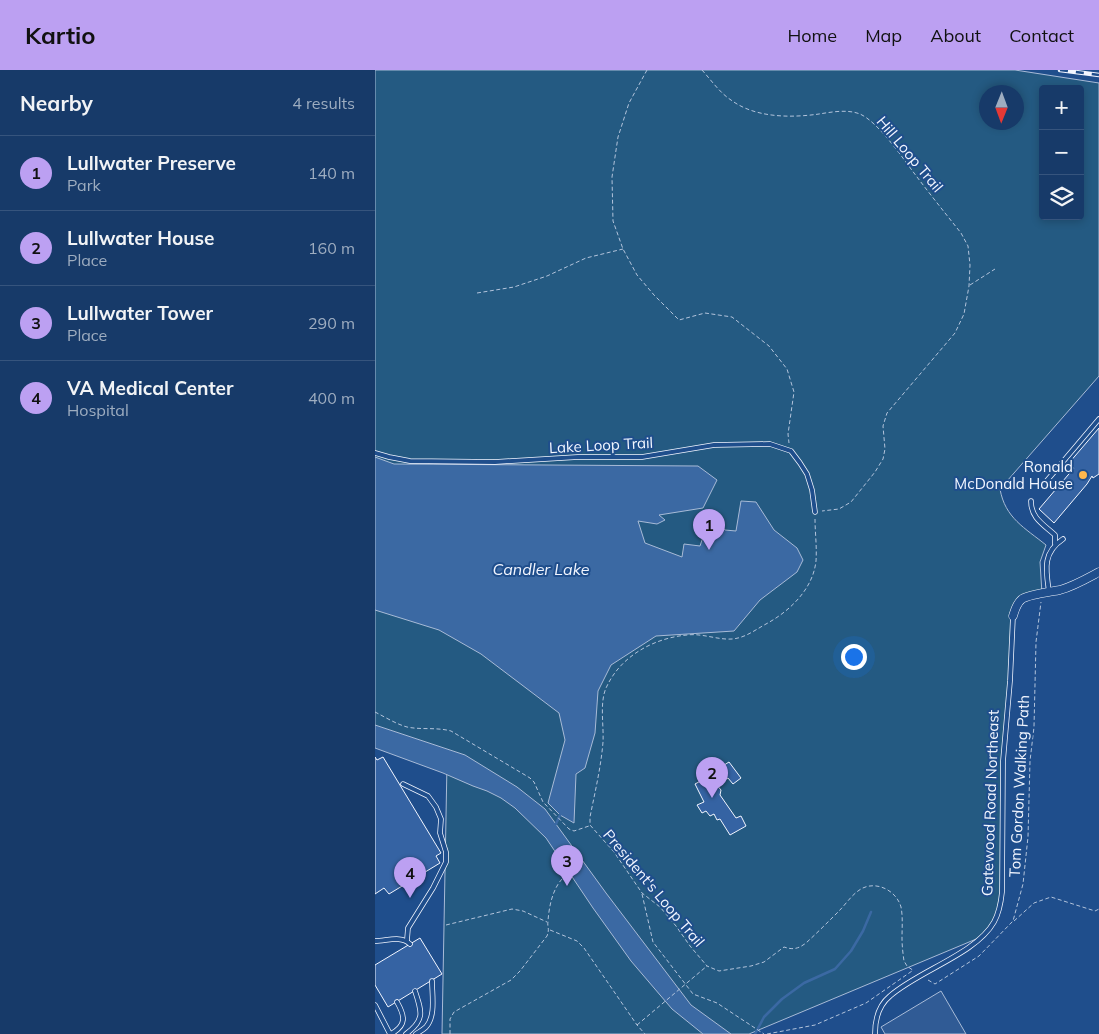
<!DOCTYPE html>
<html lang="en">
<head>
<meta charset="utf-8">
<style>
	:root { --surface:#173a69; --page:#20416f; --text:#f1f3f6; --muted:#9eadc0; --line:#36547d; --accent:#bca0f2 }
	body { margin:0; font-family:Mulish,sans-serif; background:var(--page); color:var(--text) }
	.controls { position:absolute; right:15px; top:15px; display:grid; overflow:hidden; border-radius:5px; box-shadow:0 2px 8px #0003 }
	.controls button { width:45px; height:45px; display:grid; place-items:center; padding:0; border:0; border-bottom:1px solid var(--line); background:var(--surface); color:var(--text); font:25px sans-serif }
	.compass { position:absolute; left:604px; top:15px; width:45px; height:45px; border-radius:50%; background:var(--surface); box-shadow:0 2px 8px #0003; rotate:181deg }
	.you { position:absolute; left:478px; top:586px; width:18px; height:18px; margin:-12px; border:4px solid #fff; border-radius:50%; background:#1a73e8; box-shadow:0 0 0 8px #1a73e833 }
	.badge { display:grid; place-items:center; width:32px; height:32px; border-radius:50%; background:var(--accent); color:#111; font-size:16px; font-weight:700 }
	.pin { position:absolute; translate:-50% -41px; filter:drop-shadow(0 1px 2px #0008) }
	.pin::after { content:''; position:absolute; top:26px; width:18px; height:15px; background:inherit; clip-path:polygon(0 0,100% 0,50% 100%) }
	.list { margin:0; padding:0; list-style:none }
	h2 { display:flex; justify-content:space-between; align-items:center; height:65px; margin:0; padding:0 20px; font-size:21px }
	h2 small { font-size:16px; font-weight:400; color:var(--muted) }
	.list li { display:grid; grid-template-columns:32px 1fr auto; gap:15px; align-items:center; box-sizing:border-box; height:75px; padding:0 20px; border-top:1px solid var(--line) }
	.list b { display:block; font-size:19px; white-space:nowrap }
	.list p { margin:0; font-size:16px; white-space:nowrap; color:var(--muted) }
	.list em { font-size:16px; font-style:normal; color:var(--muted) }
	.icon { flex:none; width:28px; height:28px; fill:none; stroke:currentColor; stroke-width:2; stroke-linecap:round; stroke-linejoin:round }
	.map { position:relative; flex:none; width:724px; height:964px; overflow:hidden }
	header { display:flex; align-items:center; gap:30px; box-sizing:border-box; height:70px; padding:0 25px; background:var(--accent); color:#111 }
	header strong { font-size:24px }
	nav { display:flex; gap:28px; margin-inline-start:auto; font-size:18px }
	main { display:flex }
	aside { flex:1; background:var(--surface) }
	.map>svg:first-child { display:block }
</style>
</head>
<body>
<header>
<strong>Kartio</strong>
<nav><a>Home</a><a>Map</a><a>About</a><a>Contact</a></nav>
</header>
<main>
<aside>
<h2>Nearby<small>4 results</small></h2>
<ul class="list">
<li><span class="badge">1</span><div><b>Lullwater Preserve</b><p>Park</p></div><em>140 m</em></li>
<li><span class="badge">2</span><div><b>Lullwater House</b><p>Place</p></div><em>160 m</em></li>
<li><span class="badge">3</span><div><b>Lullwater Tower</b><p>Place</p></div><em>290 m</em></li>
<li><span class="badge">4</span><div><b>VA Medical Center</b><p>Hospital</p></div><em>400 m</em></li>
</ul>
</aside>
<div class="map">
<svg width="724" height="964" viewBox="0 0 724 964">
	<rect width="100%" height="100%" fill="#1f4e8c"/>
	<!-- green -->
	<path fill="#245a82" stroke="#a8bbd7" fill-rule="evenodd" d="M0 0H640L724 13V306L625 419C630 448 650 458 671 475L665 492 667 524 654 526 638 546 635 611 628 676 627 822 619 852 606 867 374 964H67L72 693 0 666ZM668 19H705V146H668ZM612 22H642V52H612Z"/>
	<!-- parking -->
	<polygon fill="#305b95" stroke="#a8bbd7" points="566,921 591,964 510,964 506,957"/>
	<!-- water -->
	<g fill="#3b69a3" stroke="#a8bbd7">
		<polygon points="0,387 19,394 323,396 342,410 328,438 284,445 290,450 282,454 263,451 270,473 307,487 309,474 325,476 329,464 344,453 350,460 361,461 366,431 381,432 399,460 422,478 428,490 422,502 385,530 359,561 281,566 236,595 223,621 220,663 210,698 201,704 199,753 185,745 173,733 190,670 184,643 106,584 64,560 0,540"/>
		<polygon points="0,655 90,685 142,717 170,739 231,823 316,935 356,964 328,964 297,939 256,891 218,838 171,768 140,738 126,728 112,721 98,716 68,703 0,678"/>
	</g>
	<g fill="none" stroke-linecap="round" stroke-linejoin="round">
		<!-- stream -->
		<g stroke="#3b69a3" stroke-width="2.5">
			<polyline points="181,754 185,745"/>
			<polyline points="380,964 389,947 407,929 429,913 460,899 476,881 488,861 496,842"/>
		</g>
	</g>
	<!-- building -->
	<g fill="#3563a3" stroke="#f2f6ff">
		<polygon points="724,358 724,404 718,408 717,406 712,414 679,453 664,439 699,398 694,393"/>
		<polygon points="0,687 2,690 8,687 66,783 61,786 65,793 14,824 9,818 0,824"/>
		<polygon points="354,692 366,708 358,714 353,708 341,714 346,720 345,725 361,748 366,746 371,756 355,765 345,749 342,750 339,744 335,746 331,741 327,743 322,735 329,732 320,714 333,707 335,710 349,703 346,697"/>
		<polygon points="45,868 67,904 13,937 0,915 0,895"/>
	</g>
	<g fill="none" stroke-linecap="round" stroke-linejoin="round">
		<defs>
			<g id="service">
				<polyline points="0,383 14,387 35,391 120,392 203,387 267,387 339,375 395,374 416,381 425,393 432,404 437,420 440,442"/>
				<polyline points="669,414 724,349"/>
				<path d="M656 431C656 448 668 454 680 465V474"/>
				<path d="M674 522C671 500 667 483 688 469"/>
				<polyline points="28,714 53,726 61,737 66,749 65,763 71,782 71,792 58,818 33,858 32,870"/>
				<path d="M0 871C12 871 26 865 35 874"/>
				<polyline points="0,935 15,964"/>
				<path d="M16 964C32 955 30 946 22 932"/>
				<path d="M31 964C50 950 47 942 40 921"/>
				<path d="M41 964C44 962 48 960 51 957 61 946 57 925 57 911"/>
				<path d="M500 964C500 950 504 935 515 926 543 901 601 884 619 852 624 843 626 832 627 822L628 691 635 611 638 546"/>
			</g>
			<path id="minor" d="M638 546C640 540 641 534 647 529 655 524 675 522 685 520 699 516 711 509 724 502"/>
		</defs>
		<!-- service casing -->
		<use href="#service" stroke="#f2f6ff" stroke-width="5.5"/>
		<!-- minor casing -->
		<use href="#minor" stroke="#f2f6ff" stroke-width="9"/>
		<!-- path -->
		<g stroke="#b3c4dc" stroke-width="1" stroke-dasharray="4 2.5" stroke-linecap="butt">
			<polyline points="272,0 254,33 243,67 237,107 238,151 248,179 262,205 279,225 304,250 330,243 357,247 394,276 412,299 419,322 413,364 414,373"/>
			<path d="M327 0C336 10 345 23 356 30 380 48 416 48 444 44 457 42 472 39 485 44 503 52 527 87 539 103 554 123 570 143 586 163L593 176 595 195 594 216 589 244 580 263 512 343 508 356 510 379 508 389 500 402 476 432 464 439 447 441"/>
			<polyline points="595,215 620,199"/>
			<polyline points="102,223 139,217 172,206 211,188 248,179"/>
			<path d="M440 449C440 462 442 477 441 491 438 519 415 541 391 554 380 560 370 568 357 569 342 570 327 563 312 565 279 568 246 586 232 616 224 631 229 655 228 672 226 697 220 722 215 747V755L239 782 267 823 285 837 301 856 315 876 332 896 344 901 376 896 389 892 409 877C418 880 423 879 431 873 442 863 453 852 464 841 470 835 476 826 483 821 498 809 521 819 526 837 528 847 527 858 527 868 527 876 528 884 529 891L532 896 539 901"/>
			<path d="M0 642C10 647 21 654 32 657 46 660 61 657 76 661L155 708 159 712 168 732 194 759 199 761 214 756"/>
			<polyline points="267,824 278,872 318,924 342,933 389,964"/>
			<polyline points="639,851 659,833 676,827 720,841 724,839"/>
			<polyline points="71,855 137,839 148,841 172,852"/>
			<polyline points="175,860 202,871 209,878 262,955 270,964"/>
			<polyline points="553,910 560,914 604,886 638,851 648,814 653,767 655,691 659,657 661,572 666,532"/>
			<path d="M75 964V949L79 942 136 910 145 901 172 866C175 858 172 858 173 851 174 836 178 817 189 807"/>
			<polyline points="392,964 440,955 491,933 537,901"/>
		</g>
		<!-- service -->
		<use href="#service" stroke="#1f4e8c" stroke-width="4"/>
		<!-- minor -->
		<use href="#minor" stroke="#1f4e8c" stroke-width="8"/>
		<defs>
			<polyline id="rail" points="685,0 724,5"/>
		</defs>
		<!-- rail casing -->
		<use href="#rail" stroke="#f2f6ff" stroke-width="4.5"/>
		<!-- rail -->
		<use href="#rail" stroke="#1f4e8c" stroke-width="2.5" stroke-dasharray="8" stroke-linecap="butt"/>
		<!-- path-bridge -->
		<polyline stroke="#b3c4dc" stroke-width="1" stroke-dasharray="4 2.5" stroke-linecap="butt" points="262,955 332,896"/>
	</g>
	<!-- markers -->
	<circle fill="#ffb74d" stroke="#1f4e8c" stroke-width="2" cx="708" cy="405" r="5"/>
	<g text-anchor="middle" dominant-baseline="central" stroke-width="4" stroke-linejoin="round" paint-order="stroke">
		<!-- street labels -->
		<g font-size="15" fill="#f2f6ff" stroke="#1f4e8c">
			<text transform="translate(535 84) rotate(50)">Hill Loop Trail</text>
			<text transform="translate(226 375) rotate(-3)">Lake Loop Trail</text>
			<text transform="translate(644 716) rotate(-87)">Tom Gordon Walking Path</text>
			<text transform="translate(615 733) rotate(-88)">Gatewood Road Northeast</text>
			<text transform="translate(279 818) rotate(50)">President's Loop Trail</text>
		</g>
		<!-- poi labels -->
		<g font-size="15" fill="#f2f6ff" stroke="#1f4e8c" text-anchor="end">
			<text x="698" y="396">Ronald<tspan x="698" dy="17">McDonald House</tspan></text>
		</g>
		<!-- water labels -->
		<g font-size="16" font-style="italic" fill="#f2f6ff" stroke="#1f4e8c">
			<text x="166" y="499">Candler Lake</text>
		</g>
	</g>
</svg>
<div class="controls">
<button>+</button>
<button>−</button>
<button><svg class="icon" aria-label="layers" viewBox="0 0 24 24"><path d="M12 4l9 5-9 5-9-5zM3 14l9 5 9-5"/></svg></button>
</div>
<svg class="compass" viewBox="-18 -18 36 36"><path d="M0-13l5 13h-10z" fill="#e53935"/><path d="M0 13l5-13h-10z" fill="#9eadc0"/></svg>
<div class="you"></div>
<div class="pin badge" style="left:334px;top:480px">1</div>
<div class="pin badge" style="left:337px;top:728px">2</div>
<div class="pin badge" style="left:192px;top:816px">3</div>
<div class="pin badge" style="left:35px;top:828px">4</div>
</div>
</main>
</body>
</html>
